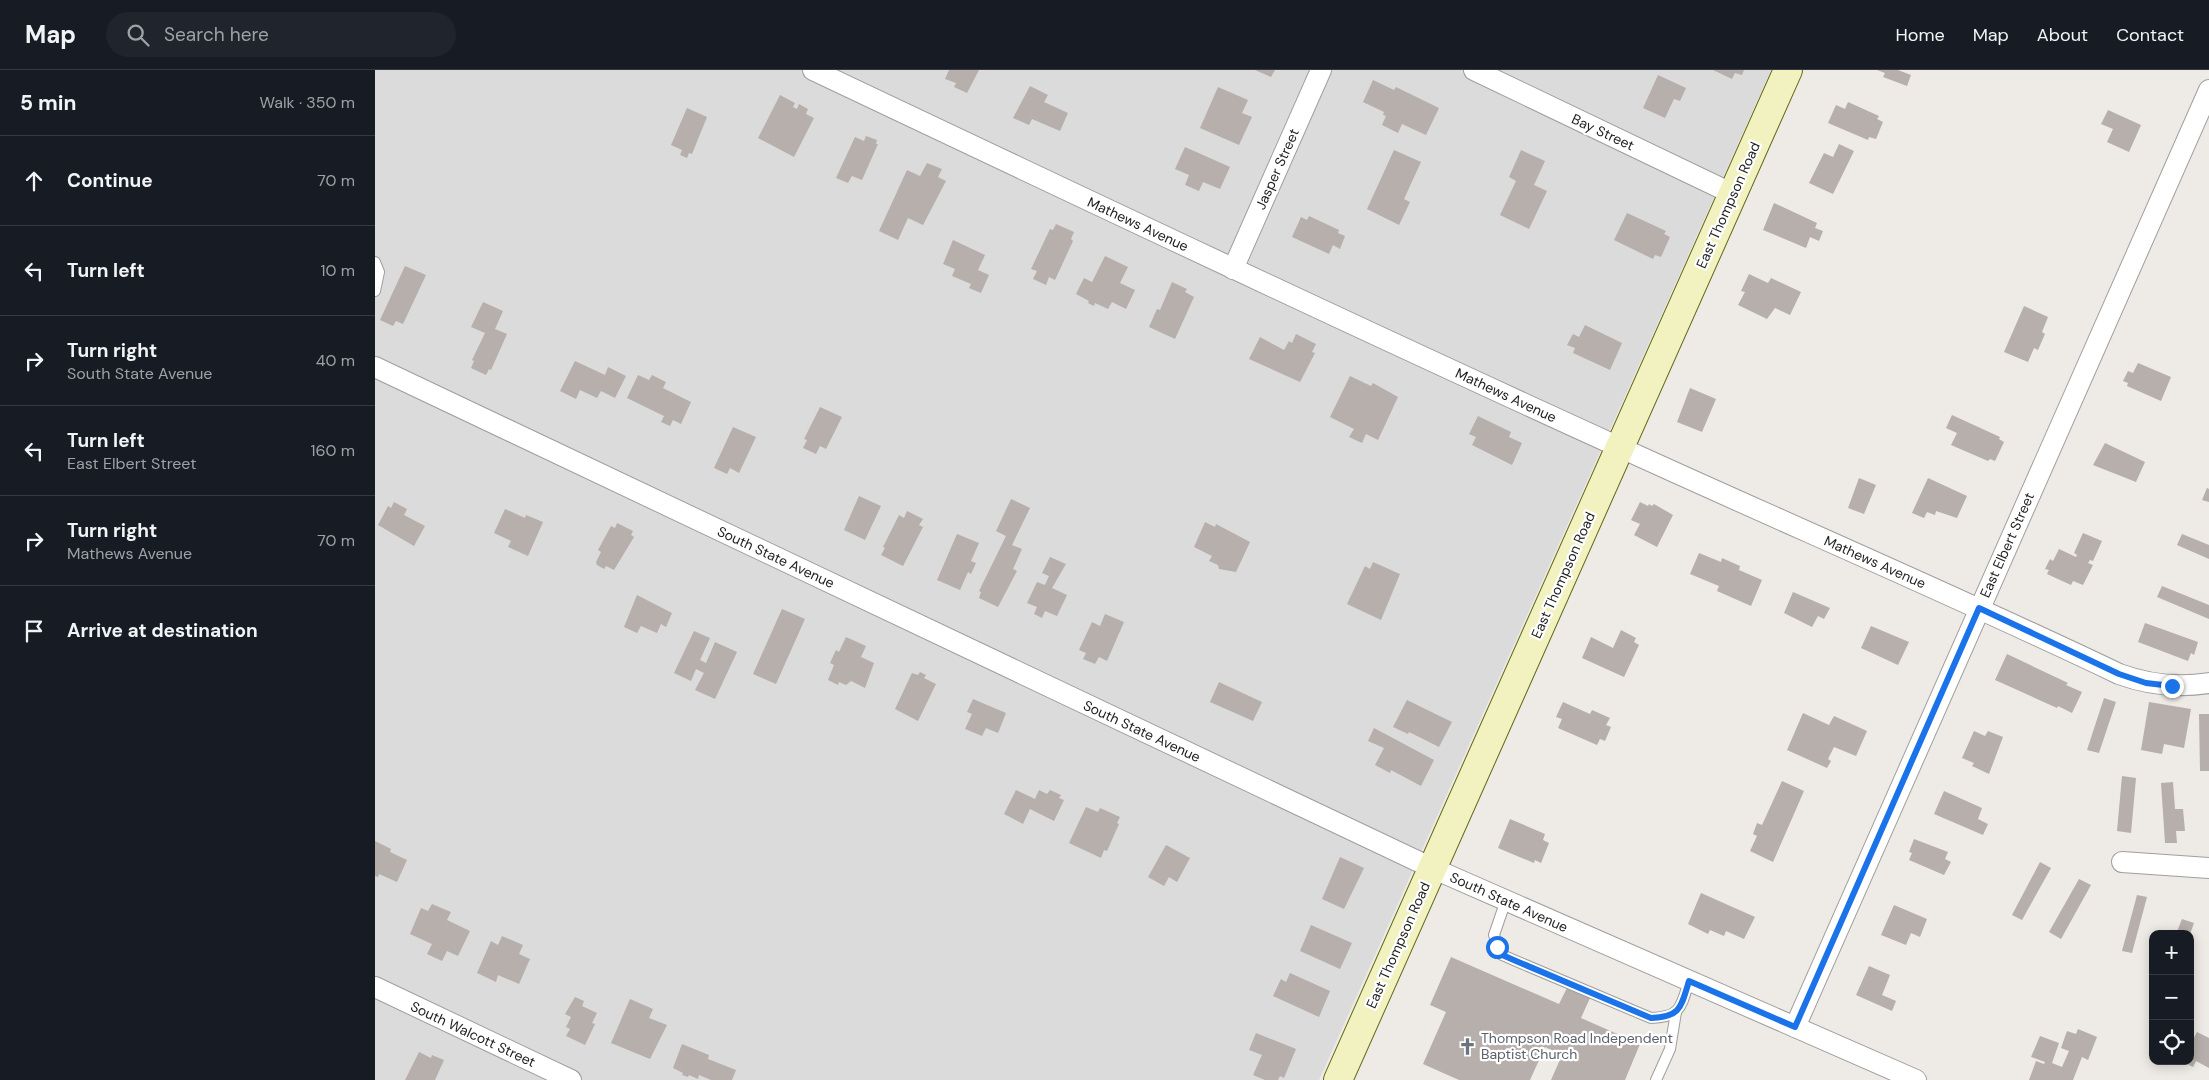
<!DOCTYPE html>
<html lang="en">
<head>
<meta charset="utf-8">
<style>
	:root { --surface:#171b24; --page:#20242c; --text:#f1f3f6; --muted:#9ea1a6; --line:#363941 }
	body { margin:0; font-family:"DM Sans",sans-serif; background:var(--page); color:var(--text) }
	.controls { position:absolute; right:15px; bottom:15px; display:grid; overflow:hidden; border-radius:10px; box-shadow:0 2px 12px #0003 }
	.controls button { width:45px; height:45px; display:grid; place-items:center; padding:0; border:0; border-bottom:1px solid var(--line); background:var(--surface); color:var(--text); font:25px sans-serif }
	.stop { position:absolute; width:15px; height:15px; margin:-11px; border:4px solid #1a73e8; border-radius:50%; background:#fff }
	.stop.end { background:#1a73e8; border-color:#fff; box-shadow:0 1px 5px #0008 }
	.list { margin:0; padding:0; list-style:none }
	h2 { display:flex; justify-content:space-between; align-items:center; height:65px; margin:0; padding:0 20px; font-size:21px }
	h2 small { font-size:16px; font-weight:400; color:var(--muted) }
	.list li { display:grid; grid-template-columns:32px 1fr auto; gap:15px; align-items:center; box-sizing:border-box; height:90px; padding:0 20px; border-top:1px solid var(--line) }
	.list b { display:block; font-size:19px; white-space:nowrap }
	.list p { margin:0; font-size:16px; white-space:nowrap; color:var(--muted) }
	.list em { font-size:16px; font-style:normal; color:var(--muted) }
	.icon { flex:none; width:28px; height:28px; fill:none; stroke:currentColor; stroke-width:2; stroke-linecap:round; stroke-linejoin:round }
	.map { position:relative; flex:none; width:1834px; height:1010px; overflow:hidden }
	header { display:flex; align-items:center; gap:30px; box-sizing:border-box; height:70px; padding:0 25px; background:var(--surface); border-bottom:1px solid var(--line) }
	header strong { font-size:24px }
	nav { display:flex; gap:28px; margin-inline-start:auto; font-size:18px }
	.search { width:350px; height:45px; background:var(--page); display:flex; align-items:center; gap:12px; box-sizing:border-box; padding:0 18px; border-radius:28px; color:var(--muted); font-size:19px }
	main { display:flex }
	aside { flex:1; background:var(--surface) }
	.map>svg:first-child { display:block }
</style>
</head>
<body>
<header>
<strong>Map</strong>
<div class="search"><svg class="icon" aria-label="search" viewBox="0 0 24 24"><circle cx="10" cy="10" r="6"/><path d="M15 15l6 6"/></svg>Search here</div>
<nav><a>Home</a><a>Map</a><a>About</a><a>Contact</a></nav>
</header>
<main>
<aside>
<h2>5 min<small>Walk · 350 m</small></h2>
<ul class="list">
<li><svg class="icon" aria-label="ahead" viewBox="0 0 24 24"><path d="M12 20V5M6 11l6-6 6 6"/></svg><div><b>Continue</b></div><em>70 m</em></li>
<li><svg class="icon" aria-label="left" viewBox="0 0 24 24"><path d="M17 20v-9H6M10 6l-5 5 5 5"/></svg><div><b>Turn left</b></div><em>10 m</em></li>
<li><svg class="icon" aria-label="right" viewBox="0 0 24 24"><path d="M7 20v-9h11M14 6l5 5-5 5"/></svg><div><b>Turn right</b><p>South State Avenue</p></div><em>40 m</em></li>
<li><svg class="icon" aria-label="left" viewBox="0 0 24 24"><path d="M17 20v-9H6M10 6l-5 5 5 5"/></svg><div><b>Turn left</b><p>East Elbert Street</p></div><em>160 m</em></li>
<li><svg class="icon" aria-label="right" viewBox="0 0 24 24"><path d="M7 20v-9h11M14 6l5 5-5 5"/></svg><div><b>Turn right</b><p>Mathews Avenue</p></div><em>70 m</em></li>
<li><svg class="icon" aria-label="arrive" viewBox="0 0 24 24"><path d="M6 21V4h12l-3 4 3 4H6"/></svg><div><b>Arrive at destination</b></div></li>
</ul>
</aside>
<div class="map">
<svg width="1834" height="1010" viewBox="0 0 1834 1010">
	<rect width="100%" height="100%" fill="#eeeae5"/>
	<!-- residential -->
	<polygon fill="#dcdbdb" points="0,0 1396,0 944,1010 0,1010"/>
	<!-- building -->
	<g fill="#b6afab">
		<polygon points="574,0 604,0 592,23 579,17 581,13 570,9"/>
		<polygon points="880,0 900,0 896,7"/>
		<polygon points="1338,0 1369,0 1367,5 1360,3 1357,9"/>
		<polygon points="1502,0 1523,0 1536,5 1532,16 1508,7 1510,3"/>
		<polygon points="1283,5 1311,18 1305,31 1299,29 1290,48 1268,38"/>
		<polygon points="998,10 1019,20 1021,17 1064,38 1051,65 1027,54 1023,63 1007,55 1011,46 1008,45 1009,42 988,32"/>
		<polygon points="655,16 673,25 669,32 693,43 685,61 657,49 654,55 638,48"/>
		<polygon points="843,17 873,30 867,43 877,47 864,75 825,58"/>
		<polygon points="405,25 420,33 418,37 422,39 424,34 433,39 431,44 439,48 419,87 383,68"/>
		<polygon points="1473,32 1504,46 1502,49 1508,52 1501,69 1494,67 1493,70 1453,53 1461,35 1470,39"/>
		<polygon points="312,38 332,47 317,84 314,83 312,88 305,85 307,80 296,75"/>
		<polygon points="1733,40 1766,55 1754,82 1732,72 1738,59 1726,54"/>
		<polygon points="491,66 502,70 501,74 503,74 487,110 477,106 473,113 461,108 480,67 489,71"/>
		<polygon points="1464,74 1479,81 1458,124 1434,113 1449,83 1458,87"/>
		<polygon points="810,77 855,97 845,119 828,112 824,121 810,115 814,105 800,99"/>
		<polygon points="1019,80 1046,92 1029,129 1035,132 1024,155 992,139"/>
		<polygon points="1146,80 1170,91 1159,115 1172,121 1154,159 1125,145 1141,111 1134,107"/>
		<polygon points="552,93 567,99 563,107 571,111 548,155 533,148 523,170 504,161 532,100 545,106"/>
		<polygon points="1399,133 1442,153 1440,158 1448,161 1444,171 1435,167 1431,178 1388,160"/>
		<polygon points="1252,143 1291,161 1289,164 1295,167 1286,187 1280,185 1278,189 1239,170"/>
		<polygon points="934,146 964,160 963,163 970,166 965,179 958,175 954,184 917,167 926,147 932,150"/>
		<polygon points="681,154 699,162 696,169 698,171 680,210 674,207 671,215 658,209 662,201 656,199 675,159 678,160"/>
		<polygon points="578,170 610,185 603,200 614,205 606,223 594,218 596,214 577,206 580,199 568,194"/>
		<polygon points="730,186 753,197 745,213 760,220 751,239 737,232 733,239 720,233 719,236 713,233 714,231 701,224 709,208 717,212"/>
		<polygon points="30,196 51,205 28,254 21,251 18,256 5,250"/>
		<polygon points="1374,204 1393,213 1396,208 1426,222 1415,245 1400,238 1392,249 1363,235 1370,222 1366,221"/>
		<polygon points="797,212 812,219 810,222 819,227 800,269 774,257 782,239 785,240"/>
		<polygon points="108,232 128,241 120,259 132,264 116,300 114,299 111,305 96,298 99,291 97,290 110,263 96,257"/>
		<polygon points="1649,236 1673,247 1667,262 1670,264 1663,280 1659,278 1653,292 1629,282"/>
		<polygon points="1210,255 1247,273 1235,300 1198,283 1200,278 1192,275 1198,264 1204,267"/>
		<polygon points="921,264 941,274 937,282 940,283 925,312 874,289 885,267 909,280 914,271 917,273"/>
		<polygon points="200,291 230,305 233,297 251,306 240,328 226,321 222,328 205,320 201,329 185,321"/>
		<polygon points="1763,293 1796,307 1786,331 1752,316 1753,313 1748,311 1753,301 1758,303"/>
		<polygon points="263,305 274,310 277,305 291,312 288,318 316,332 306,354 298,350 295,356 286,352 289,346 252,328"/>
		<polygon points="975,306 996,316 998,313 1023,327 1003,370 991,364 987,373 974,367 979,359 955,347"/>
		<polygon points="1315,318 1341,329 1327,362 1302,352"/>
		<polygon points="445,337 467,347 451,379 445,376 441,384 428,378 432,370 429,369"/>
		<polygon points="1577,345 1625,367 1624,369 1629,372 1620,391 1615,389 1613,391 1576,375 1582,363 1571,358"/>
		<polygon points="1103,346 1136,362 1134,367 1147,373 1137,395 1097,375 1101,367 1094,364"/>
		<polygon points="358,357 381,367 364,403 355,398 352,404 339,398"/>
		<polygon points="1730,373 1770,392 1761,412 1718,395"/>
		<polygon points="1484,408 1501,415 1489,444 1473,438"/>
		<polygon points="1553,408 1592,426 1582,448 1561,441 1560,445 1552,442 1549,448 1537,443"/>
		<polygon points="1832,418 1834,419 1834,432 1827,430"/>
		<polygon points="484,426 506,436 490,470 469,460"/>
		<polygon points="636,429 655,438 637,475 647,479 638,499 642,501 623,537 604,528 606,522 604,521 631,466 621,461"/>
		<polygon points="19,432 32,439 29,445 50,456 39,476 3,455 13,436 16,438"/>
		<polygon points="1265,432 1273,436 1274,434 1277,436 1279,434 1298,445 1282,477 1259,465 1265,454 1256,450"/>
		<polygon points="130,439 150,448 151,445 168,452 153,486 133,477 136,471 119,463"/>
		<polygon points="532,441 548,449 544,455 548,457 528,496 506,485 510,478 508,477 524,445 529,448"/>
		<polygon points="830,452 840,457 841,454 875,472 861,502 844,499 843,495 834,491 837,486 819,477"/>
		<polygon points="242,453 258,461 256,465 259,467 239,500 231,496 229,499 222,495 221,492 226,482 223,480 236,456 240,458"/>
		<polygon points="1708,463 1727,471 1718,491 1715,490 1713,493 1718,495 1708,515 1698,511 1696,515 1672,504 1674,500 1670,499 1675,489 1678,491 1684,479 1701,487 1702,485 1699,483"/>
		<polygon points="582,464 604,473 596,491 601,493 596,504 593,502 585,520 562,510"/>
		<polygon points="1807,464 1834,475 1834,489 1802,475"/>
		<polygon points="1324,483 1346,492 1347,488 1365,496 1364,500 1387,510 1376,536 1342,521 1344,516 1315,504"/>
		<polygon points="675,487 691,494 677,518 692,525 682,546 670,541 667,548 659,544 662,537 652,533 662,512 670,515 674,506 667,503"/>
		<polygon points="998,492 1025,504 1006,550 972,534 990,496 995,499"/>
		<polygon points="1787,516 1834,535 1834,549 1782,527"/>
		<polygon points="1418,522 1455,538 1449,549 1443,546 1437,557 1409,543"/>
		<polygon points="262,525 297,543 291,557 286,554 282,563 266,556 262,563 249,557"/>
		<polygon points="407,539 430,549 401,614 378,604"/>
		<polygon points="730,544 749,552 732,591 724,587 720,594 708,589 711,583 704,580 717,552 725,556"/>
		<polygon points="1770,553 1823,572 1819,585 1816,583 1813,591 1763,572"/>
		<polygon points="1496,556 1534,572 1523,595 1486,578"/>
		<polygon points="1246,560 1261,568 1259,572 1264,575 1249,607 1207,588 1216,567 1238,578"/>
		<polygon points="319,561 335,568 325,590 331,593 340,572 362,582 340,629 320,620 329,603 321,599 316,611 299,603"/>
		<polygon points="471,567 491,576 486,587 499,593 490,618 476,611 471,615 464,612 463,615 453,610 459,595 455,593 461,580 464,582"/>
		<polygon points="1632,584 1693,613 1691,615 1707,622 1697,643 1683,636 1682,638 1620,610"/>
		<polygon points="545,602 551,605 549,608 561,614 543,651 520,639 537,603 543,605"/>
		<polygon points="844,612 887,632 878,651 835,632"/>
		<polygon points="1729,628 1741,632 1724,683 1712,680"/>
		<polygon points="598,629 631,643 623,663 611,658 607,666 590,659 597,644 592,642"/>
		<polygon points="1032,630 1077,652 1064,677 1034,662 1033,664 1018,657"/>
		<polygon points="1188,632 1215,644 1217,640 1235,648 1231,655 1236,657 1230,671 1225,669 1222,675 1183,658 1187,649 1181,647"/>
		<polygon points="1774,632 1816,639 1809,678 1789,674 1787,684 1766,680"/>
		<polygon points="1428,643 1454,655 1459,646 1492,661 1481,686 1459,677 1453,689 1456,691 1452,698 1412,680"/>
		<polygon points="1824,644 1834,644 1834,701 1825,701"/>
		<polygon points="999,658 1059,690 1046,716 1016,700 1015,703 1000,695 1009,678 993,671"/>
		<polygon points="1599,661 1610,666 1613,661 1628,667 1614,704 1597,696 1599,693 1587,688"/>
		<polygon points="1747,706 1761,708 1756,763 1742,761"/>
		<polygon points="1407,711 1429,721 1398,792 1375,781 1382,766 1378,764 1382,753 1387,755"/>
		<polygon points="1798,712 1800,739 1808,739 1810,761 1801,761 1802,773 1790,773 1786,713"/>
		<polygon points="641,720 660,729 664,720 672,724 675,720 686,725 684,728 689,730 679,751 655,739 648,754 629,744"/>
		<polygon points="1569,721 1607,738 1603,749 1613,754 1608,765 1559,744"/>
		<polygon points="711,737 723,742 725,738 745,747 742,753 744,754 732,781 729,780 726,788 694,773"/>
		<polygon points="1135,749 1170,764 1168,770 1174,773 1166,793 1160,790 1159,793 1123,778"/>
		<polygon points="1539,769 1573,782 1570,789 1576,792 1569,805 1534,790 1537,783 1534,782"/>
		<polygon points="0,771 16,779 15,782 32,790 22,812 4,804 3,807 0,806"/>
		<polygon points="791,775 815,788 802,812 794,807 789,816 773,807"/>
		<polygon points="965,787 989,798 969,839 947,829"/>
		<polygon points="1665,792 1676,798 1647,850 1637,845"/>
		<polygon points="1704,809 1716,815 1686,869 1674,862"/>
		<polygon points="1326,823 1380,847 1369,869 1351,861 1349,866 1335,860 1333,864 1313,854"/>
		<polygon points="1762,825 1772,827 1757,883 1747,881"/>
		<polygon points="57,834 76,842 72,850 95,861 83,886 72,881 67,891 52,884 57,874 35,864 46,838 53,841"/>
		<polygon points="1519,835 1552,849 1545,867 1536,863 1531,875 1506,865"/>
		<polygon points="1807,849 1819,853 1815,864 1801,864"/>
		<polygon points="936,855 977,873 965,899 925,881"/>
		<polygon points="127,866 148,875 144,884 155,889 144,914 123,905 121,912 102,903 116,871 123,875"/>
		<polygon points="1076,887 1184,934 1192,918 1215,928 1206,948 1265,974 1250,1010 1176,1010 1187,985 1170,977 1155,1010 1084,1010 1048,994 1071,942 1055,935"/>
		<polygon points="1494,896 1515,905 1507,925 1521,931 1517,941 1481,925"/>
		<polygon points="915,903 955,921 944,947 898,926 906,909 911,912"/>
		<polygon points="200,927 209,931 207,936 222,943 217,953 220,954 210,975 191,966 195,959 191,957 196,947 190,944"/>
		<polygon points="255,929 278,939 274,948 292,955 275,989 236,973"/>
		<polygon points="1703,959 1722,967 1713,990 1707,987 1698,1010 1654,1010 1661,991 1669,994 1670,992 1656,987 1665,966 1684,973 1677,993 1687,997 1694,981 1686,978 1692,961 1701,964"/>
		<polygon points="1822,962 1834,968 1834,998 1821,991 1818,997 1806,991 1815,991 1815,975"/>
		<polygon points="881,963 921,979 909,1008 905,1006 903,1010 890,1010 878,1005 887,985 874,980"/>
		<polygon points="307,974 334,985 333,989 361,1000 357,1010 336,1010 324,1005 323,1009 314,1005 313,1007 307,1005 308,1003 298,998"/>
		<polygon points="44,982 56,988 57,985 69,990 60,1010 30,1010"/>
	</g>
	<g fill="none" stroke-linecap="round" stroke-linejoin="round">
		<defs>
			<g id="service">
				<polyline points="0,192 4,202 0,221"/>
				<path d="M1131 830 1119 865 1125 884 1141 891 1276 948C1306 947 1306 937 1314 911"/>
				<polyline points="1281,1010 1295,979 1301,942"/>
			</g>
			<g id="minor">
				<path d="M438 0C706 127 974 254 1244 377 1410 453 1579 525 1744 604 1774 615 1803 618 1834 613"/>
				<polyline points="1099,0 1358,124"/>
				<polyline points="858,199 946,0"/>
				<polyline points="0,297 1057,798 1541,1010"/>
				<polyline points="1747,792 1834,798"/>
				<polyline points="0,917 196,1010"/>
				<polyline points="1420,957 1834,20"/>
			</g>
			<polyline id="secondary" points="963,1010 1413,0"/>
		</defs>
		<!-- service casing -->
		<use href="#service" stroke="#9f9f9f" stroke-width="12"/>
		<!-- minor casing -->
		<use href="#minor" stroke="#9f9f9f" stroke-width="22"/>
		<!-- secondary casing -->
		<use href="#secondary" stroke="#626812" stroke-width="30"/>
		<!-- service -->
		<use href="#service" stroke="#fff" stroke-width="10"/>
		<!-- minor -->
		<use href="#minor" stroke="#fff" stroke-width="20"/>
		<!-- secondary -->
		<use href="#secondary" stroke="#f1f2bf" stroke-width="28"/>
	</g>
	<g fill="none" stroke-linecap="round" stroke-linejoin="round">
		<!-- route -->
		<path stroke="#1a73e8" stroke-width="6" d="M1122 877 1125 884 1141 891 1276 948C1306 947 1306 937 1314 911L1420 957 1604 538 1744 604 1771 613 1797 616"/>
	</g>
	<!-- icons -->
	<defs>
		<symbol id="church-bare" viewBox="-9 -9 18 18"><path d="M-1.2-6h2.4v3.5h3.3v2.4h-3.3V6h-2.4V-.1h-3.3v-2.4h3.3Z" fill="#6b7280" stroke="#fff" stroke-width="2.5" paint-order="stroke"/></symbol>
	</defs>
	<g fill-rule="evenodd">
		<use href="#church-bare" x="1080" y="964" width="25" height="25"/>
	</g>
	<g text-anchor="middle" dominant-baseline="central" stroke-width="4.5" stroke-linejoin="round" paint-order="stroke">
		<!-- street labels -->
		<g font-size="14" fill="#1e1e1e" stroke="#fff">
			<text transform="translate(1228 62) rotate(25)">Bay Street</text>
			<text transform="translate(902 99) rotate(-66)">Jasper Street</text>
			<text transform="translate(1353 135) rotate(-66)">East Thompson Road</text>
			<text transform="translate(763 154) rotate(25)">Mathews Avenue</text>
			<text transform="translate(1131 325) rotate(25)">Mathews Avenue</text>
			<text transform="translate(1632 475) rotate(-66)">East Elbert Street</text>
			<text transform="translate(401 487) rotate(25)">South State Avenue</text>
			<text transform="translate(1500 492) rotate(24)">Mathews Avenue</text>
			<text transform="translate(1188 505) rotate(-66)">East Thompson Road</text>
			<text transform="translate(767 661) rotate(25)">South State Avenue</text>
			<text transform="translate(1134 832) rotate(24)">South State Avenue</text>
			<text transform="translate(1023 875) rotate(-66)">East Thompson Road</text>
			<text transform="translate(98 964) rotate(25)">South Walcott Street</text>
		</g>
		<!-- worship labels -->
		<g font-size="14" fill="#5b616d" stroke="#fff" text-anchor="start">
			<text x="1106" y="968">Thompson Road Independent<tspan x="1106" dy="16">Baptist Church</tspan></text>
		</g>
	</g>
</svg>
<div class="controls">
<button>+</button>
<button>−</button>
<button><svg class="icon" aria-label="locate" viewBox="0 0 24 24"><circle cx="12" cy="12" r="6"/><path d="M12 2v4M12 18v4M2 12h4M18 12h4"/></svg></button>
</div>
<div class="stop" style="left:1122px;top:877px"></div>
<div class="stop end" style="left:1797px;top:616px"></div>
</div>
</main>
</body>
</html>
